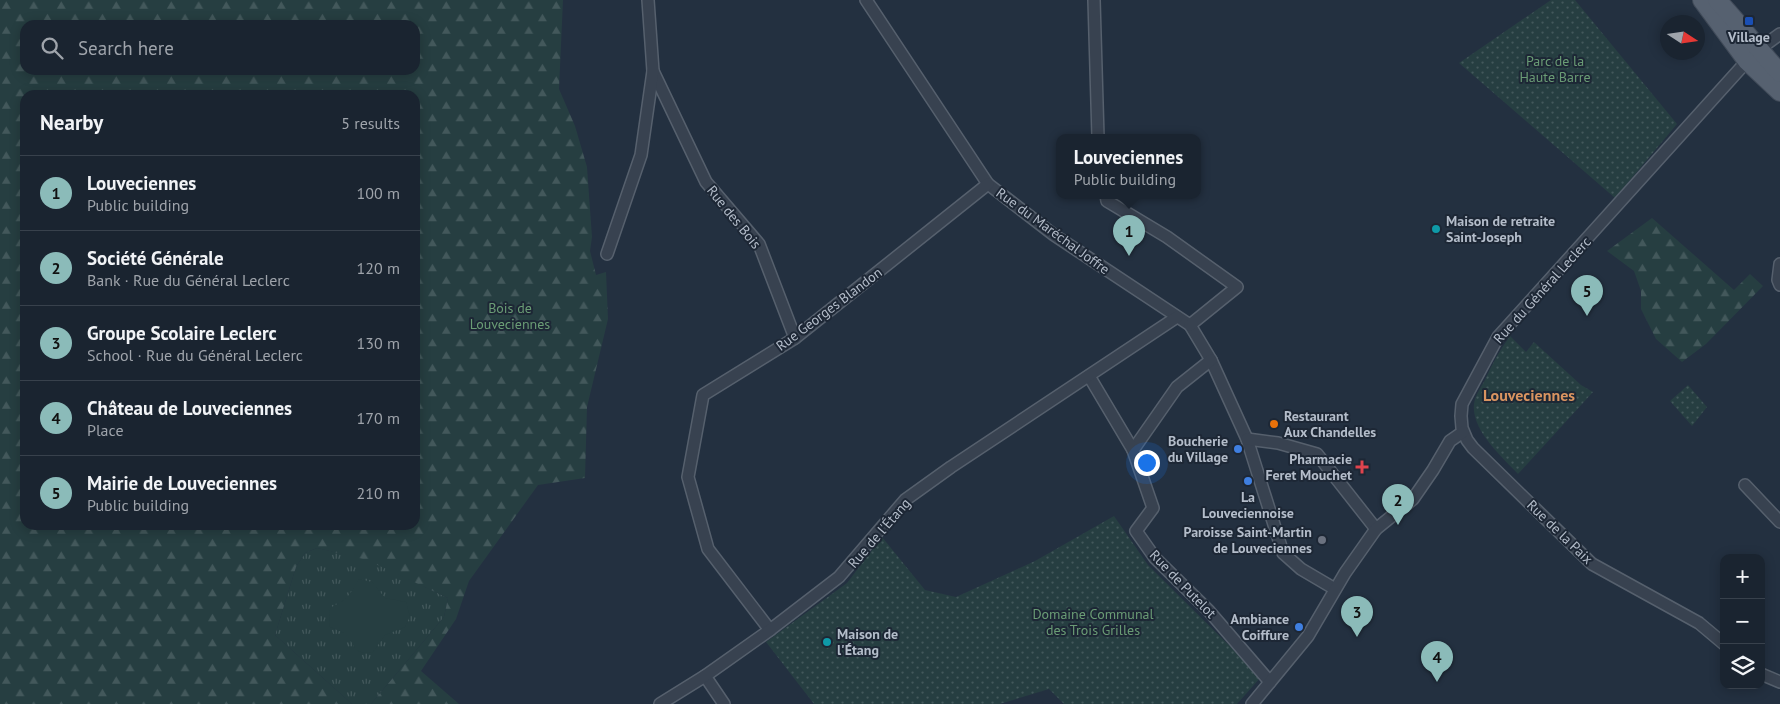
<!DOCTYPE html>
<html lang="en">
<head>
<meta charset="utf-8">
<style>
	:root { --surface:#1a2430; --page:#27303c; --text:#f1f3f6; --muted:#9fa4ab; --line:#38414c; --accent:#8bbbb9 }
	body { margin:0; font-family:"PT Sans",sans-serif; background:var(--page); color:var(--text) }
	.controls { position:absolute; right:15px; bottom:15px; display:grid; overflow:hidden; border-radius:10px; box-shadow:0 2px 12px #0003 }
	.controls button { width:45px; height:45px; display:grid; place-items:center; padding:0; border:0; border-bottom:1px solid var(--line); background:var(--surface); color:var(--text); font:25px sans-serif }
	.compass { position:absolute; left:1660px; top:15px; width:45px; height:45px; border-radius:50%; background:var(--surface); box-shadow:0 2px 12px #0003; rotate:102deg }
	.you { position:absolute; left:1146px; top:462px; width:18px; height:18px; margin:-12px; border:4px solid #fff; border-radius:50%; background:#1a73e8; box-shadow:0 0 0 8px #1a73e833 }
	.badge { display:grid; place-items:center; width:32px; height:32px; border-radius:50%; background:var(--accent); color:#111; font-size:16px; font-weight:700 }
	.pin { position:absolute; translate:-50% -41px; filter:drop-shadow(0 1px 2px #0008) }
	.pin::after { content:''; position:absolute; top:26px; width:18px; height:15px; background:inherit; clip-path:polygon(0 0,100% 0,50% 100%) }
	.popup { position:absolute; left:1056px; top:134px; width:145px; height:65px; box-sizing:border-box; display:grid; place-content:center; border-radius:10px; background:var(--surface); filter:drop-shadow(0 1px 4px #0005); font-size:16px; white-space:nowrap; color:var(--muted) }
	.popup b { font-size:19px; color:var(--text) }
	.popup::after { content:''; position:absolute; left:50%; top:100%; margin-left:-10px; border:10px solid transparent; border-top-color:var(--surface) }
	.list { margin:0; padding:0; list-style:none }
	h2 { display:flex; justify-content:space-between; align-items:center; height:65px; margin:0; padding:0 20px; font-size:21px }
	h2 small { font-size:16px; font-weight:400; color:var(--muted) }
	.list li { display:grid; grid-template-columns:32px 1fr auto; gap:15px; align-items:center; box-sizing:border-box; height:75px; padding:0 20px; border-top:1px solid var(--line) }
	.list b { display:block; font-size:19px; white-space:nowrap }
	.list p { margin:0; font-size:16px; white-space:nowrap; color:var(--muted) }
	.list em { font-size:16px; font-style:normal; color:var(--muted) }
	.icon { flex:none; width:28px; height:28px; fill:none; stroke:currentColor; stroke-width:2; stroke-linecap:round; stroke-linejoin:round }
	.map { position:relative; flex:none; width:1780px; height:704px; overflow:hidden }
	.search { position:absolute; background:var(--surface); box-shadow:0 2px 12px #0003; left:20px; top:20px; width:400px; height:55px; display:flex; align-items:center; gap:12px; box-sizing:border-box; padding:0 18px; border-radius:15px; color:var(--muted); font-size:19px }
	.panel { position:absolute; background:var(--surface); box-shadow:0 2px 12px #0003; left:20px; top:90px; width:400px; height:440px; border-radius:15px }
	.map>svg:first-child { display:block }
</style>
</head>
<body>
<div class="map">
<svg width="1780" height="704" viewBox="0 0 1780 704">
	<defs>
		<pattern id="grass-tufts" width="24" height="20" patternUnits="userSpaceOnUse" patternTransform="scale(1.25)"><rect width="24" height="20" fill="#263e41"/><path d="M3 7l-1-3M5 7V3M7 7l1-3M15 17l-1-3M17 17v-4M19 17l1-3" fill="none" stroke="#43585b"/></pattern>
		<pattern id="forest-firs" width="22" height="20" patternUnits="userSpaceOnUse" patternTransform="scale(1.25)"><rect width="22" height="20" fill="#263e41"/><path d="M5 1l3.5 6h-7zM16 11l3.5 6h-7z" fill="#43585b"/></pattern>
		<pattern id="park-dots" width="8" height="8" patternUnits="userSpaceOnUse" patternTransform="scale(1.25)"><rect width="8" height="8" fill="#263e41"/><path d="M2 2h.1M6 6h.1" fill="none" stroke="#43585b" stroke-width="1.8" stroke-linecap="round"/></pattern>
	</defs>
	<rect width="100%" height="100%" fill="#233040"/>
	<!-- grass -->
	<polygon fill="url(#grass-tufts)" points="317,548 367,559 448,598 444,617 371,704 352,704 275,635 296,567 305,553"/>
	<!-- forest -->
	<g fill="url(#forest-firs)" fill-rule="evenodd">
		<path d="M0 0H563L559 89 575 126 587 167 592 237 590 251 596 275 606 272 608 319 587 407 585 478 538 485 469 581 456 619 421 671 459 704H371L444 617 448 598 367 560 317 548 305 553 296 567 275 635 352 704H0ZM25 25H415V70H25ZM25 95H415V525H25Z"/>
		<polygon points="1652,218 1734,290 1750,274 1763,286 1706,344 1682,362 1656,339 1641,309 1641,291 1634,271 1607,251"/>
	</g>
	<!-- park -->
	<g fill="url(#park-dots)">
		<polygon points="1551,0 1575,0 1677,124 1615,198 1459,63"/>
		<path d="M1510 336 1526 352 1534 342 1581 385 1593 392 1518 474C1502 457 1471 430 1474 404 1475 396 1481 387 1485 380 1492 364 1500 350 1510 336Z"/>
		<polygon points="1688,385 1707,407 1692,426 1670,401"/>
		<polygon points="1114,516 1148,565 1261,677 1237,704 1064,704 1049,689 1000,704 814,704 766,642 847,583 882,537 925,590 956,597 1035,561"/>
	</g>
	<!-- pitch -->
	<path fill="#263e41" d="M359 579 372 582 385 598 406 602 410 616 405 627 385 635 373 652C350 655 357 644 345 634 341 631 334 629 330 627 327 599 334 611 348 596 352 592 355 585 359 579Z"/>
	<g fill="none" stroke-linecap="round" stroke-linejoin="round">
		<defs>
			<g id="street">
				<polyline points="866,0 988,184 1054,235 1190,325 1211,360 1247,439 1283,553 1301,569 1335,589"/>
				<polyline points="1094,0 1098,137"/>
				<polyline points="653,71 706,182 759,244 795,338"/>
				<polyline points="1106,195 1107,201 1167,237 1237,287 1190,325"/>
				<polyline points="607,254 641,155 653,71 648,0"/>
				<polyline points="1780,264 1778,280 1780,285"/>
				<polyline points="1211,360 1177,387 1133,450 1153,508 1136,531 1155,558 1209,611 1270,682"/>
				<polyline points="1089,376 1133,450"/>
				<polyline points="1247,439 1278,443 1317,454 1376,529"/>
				<polyline points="1745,485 1780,522"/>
				<polyline points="770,630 708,549 688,477 703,395 795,338 988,184"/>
				<polyline points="1724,644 1699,623 1592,564 1473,448 1467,440 1462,428 1461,416 1462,404 1498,337 1747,61 1758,50 1780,34"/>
				<polyline points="1761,674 1780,682"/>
				<polyline points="705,676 724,704"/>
				<polyline points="660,704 705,676 770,630 839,577 905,500 951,467 1177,317"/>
				<polyline points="1252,704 1308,636 1345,573 1376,529 1413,499 1433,470 1450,441 1463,432"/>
			</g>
			<g id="primary">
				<polyline points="1702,0 1747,61 1780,92"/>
				<path d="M1717 0C1739 23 1758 49 1780 73"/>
			</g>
		</defs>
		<!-- street casing -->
		<use href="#street" stroke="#56606d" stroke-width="14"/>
		<!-- primary casing -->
		<use href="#primary" stroke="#414b59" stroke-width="20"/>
		<!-- street -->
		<use href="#street" stroke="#384250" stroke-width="11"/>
		<!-- primary -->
		<use href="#primary" stroke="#566170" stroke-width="18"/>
	</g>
	<!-- markers -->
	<rect fill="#1a4fb4" stroke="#1d2735" stroke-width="2" x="1744" y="16" width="10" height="10" rx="2.5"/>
	<g fill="#0f9aa8" stroke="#1d2735" stroke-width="2">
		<circle cx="1436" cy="229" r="5"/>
		<circle cx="827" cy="642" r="5"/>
	</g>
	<circle fill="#e8710a" stroke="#1d2735" stroke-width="2" cx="1274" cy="424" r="5"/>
	<g fill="#3f7fe0" stroke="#1d2735" stroke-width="2">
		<circle cx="1238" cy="449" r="5"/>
		<circle cx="1248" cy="481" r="5"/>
		<circle cx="1299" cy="627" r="5"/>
	</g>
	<path fill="#e0444e" stroke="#1d2735" stroke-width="2" d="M1359.5 459.5h5v5h5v5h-5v5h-5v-5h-5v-5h5z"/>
	<circle fill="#6b7280" stroke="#1d2735" stroke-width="2" cx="1322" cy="540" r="5"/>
	<g text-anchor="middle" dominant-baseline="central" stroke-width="4" stroke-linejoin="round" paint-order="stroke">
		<!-- poi labels -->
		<g font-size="14" font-weight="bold" fill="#b4bdca" stroke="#1d2735" text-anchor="end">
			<text x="1749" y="37" text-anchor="middle">Village</text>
			<text x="1446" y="221" text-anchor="start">Maison de retraite<tspan x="1446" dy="16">Saint-Joseph</tspan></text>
			<text x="1284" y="416" text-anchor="start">Restaurant<tspan x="1284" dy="16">Aux Chandelles</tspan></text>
			<text x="1228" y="441">Boucherie<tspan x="1228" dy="16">du Village</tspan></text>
			<text x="1352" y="459">Pharmacie<tspan x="1352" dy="16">Feret Mouchet</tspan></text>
			<text x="1248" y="497" text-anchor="middle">La<tspan x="1248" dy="16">Louveciennoise</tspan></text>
			<text x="1312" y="532">Paroisse Saint-Martin<tspan x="1312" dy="16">de Louveciennes</tspan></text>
			<text x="1289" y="619">Ambiance<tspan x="1289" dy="16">Coiffure</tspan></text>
			<text x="837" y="634" text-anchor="start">Maison de<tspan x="837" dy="16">l'Étang</tspan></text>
		</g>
		<!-- park labels -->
		<g font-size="14" fill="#6a9c75" stroke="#1d2735">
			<text x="1555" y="61">Parc de la<tspan x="1555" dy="16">Haute Barre</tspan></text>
			<text x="510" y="308">Bois de<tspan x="510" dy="16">Louveciennes</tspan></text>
			<text x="1093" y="614">Domaine Communal<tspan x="1093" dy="16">des Trois Grilles</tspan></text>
		</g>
		<!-- street labels -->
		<g font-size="14" fill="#b4bdca" stroke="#1d2735">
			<text transform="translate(734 217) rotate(51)">Rue des Bois</text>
			<text transform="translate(1053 231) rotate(36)">Rue du Maréchal Joffre</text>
			<text transform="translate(1542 290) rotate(-48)">Rue du Général Leclerc</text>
			<text transform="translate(829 309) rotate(-37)">Rue Georges Blandon</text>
			<text transform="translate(1560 532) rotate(44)">Rue de la Paix</text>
			<text transform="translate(879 533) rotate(-49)">Rue de l'Étang</text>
			<text transform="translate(1183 584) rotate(46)">Rue de Putelot</text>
		</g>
		<!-- quarter labels -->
		<g font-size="16" font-weight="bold" fill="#d99460" stroke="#1d2735">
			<text x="1529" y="395">Louveciennes</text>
		</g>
	</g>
</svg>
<div class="controls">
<button>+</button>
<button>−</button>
<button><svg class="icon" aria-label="layers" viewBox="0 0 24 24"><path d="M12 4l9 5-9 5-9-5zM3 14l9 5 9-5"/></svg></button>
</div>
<svg class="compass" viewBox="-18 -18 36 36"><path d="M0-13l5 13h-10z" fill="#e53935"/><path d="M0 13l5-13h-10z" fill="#9fa4ab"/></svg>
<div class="you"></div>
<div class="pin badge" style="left:1129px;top:256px">1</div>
<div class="popup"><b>Louveciennes</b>Public building</div>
<div class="pin badge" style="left:1398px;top:525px">2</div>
<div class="pin badge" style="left:1357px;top:637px">3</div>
<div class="pin badge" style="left:1437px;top:682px">4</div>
<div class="pin badge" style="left:1587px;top:316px">5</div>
<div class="search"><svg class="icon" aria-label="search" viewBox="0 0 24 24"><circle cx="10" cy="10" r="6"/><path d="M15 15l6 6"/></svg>Search here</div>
<section class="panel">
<h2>Nearby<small>5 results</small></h2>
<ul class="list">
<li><span class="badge">1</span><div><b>Louveciennes</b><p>Public building</p></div><em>100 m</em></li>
<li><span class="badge">2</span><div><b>Société Générale</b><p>Bank · Rue du Général Leclerc</p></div><em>120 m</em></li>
<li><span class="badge">3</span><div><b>Groupe Scolaire Leclerc</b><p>School · Rue du Général Leclerc</p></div><em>130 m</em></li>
<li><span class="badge">4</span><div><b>Château de Louveciennes</b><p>Place</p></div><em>170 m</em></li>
<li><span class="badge">5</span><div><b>Mairie de Louveciennes</b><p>Public building</p></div><em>210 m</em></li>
</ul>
</section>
</div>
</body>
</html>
